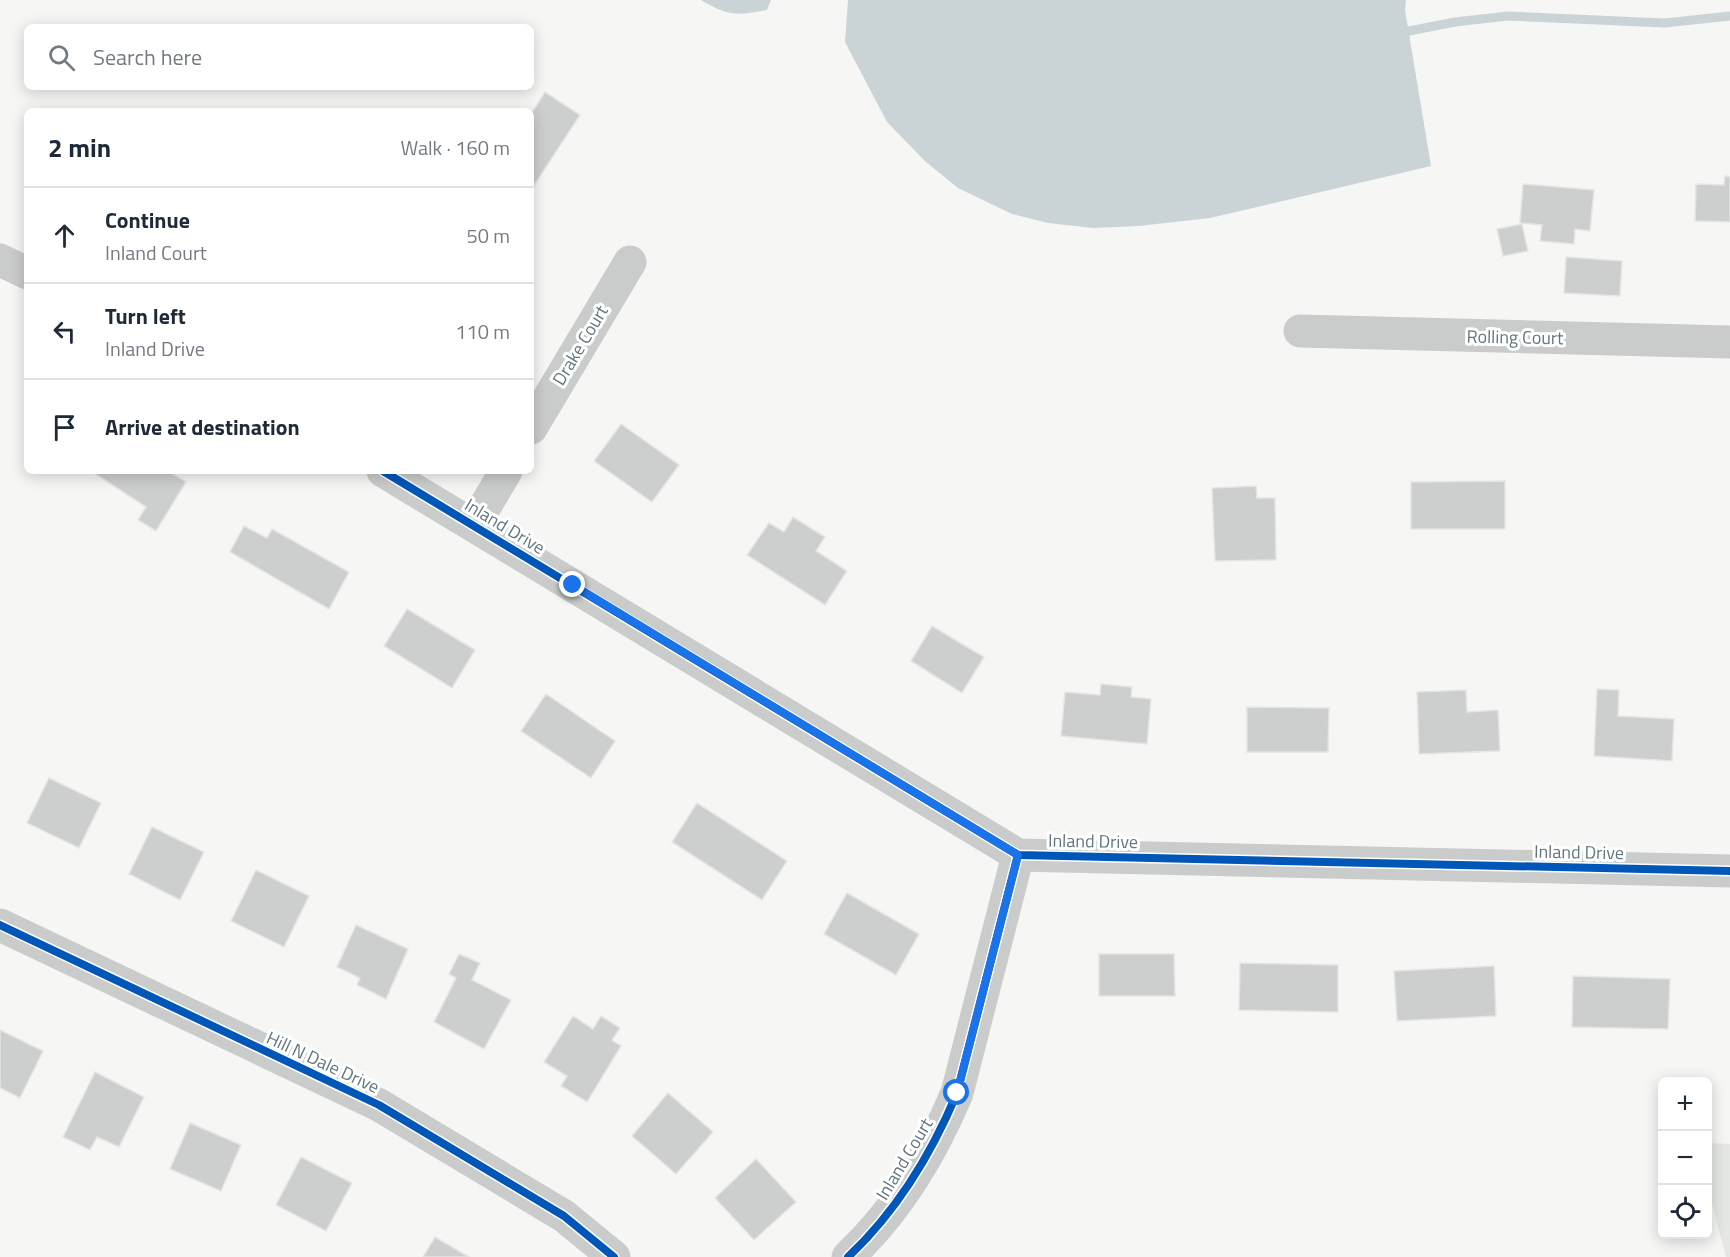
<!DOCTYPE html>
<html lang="en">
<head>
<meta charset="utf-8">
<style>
	:root { --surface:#fff; --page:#f2f2f3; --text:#1f2937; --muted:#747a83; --line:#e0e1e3 }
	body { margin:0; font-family:"Titillium Web",sans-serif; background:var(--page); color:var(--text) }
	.controls { position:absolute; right:18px; bottom:18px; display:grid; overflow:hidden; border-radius:9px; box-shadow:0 3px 15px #0003 }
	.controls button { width:54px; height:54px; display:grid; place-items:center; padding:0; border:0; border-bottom:2px solid var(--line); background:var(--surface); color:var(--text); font:30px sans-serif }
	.stop { position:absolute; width:18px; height:18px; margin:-14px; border:4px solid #1a73e8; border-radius:50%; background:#fff }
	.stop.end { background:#1a73e8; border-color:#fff; box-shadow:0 2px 6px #0008 }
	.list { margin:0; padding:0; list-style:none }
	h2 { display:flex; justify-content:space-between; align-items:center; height:78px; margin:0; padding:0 24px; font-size:26px }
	h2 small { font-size:20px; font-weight:400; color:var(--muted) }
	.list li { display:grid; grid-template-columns:39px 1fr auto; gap:18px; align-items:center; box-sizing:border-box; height:96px; padding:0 24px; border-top:2px solid var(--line) }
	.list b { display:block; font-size:22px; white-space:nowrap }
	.list p { margin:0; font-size:20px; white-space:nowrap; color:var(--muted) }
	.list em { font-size:20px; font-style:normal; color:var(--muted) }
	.icon { flex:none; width:33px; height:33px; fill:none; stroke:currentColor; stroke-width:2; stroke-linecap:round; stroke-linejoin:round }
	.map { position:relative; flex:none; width:1730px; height:1257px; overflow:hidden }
	.search { position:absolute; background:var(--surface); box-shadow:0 3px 15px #0003; left:24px; top:24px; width:510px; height:66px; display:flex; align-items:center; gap:15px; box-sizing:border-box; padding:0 21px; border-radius:9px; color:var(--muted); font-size:22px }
	.panel { position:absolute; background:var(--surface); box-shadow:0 3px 15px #0003; left:24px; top:108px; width:510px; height:366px; border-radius:9px }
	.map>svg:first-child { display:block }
</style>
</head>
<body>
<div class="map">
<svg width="1730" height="1257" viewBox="0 0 1730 1257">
	<rect width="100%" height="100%" fill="#f6f6f5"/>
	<!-- green -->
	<polygon fill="#e5e8e2" points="1708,1143 1730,1144 1730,1257 1726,1257 1708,1188"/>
	<!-- water -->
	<g fill="#cad4d6">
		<path d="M701 0H771L767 10C736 16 728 16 701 0Z"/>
		<polygon points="848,0 1406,0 1405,10 1431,166 1210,218 1139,226 1093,228 1048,223 1012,214 958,188 926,162 887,122 845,42"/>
	</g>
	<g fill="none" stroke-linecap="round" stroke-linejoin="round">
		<!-- stream -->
		<polyline stroke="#cad4d6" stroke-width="9" points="1399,37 1409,31 1455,22 1508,16 1665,23 1730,16"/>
	</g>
	<!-- building -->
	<g fill="#cdcfcf" stroke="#e5e5e4" stroke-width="1.5">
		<polygon points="545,92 580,115 531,190 531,114"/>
		<polygon points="1725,176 1730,177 1730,222 1695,221 1696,184 1724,185"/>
		<polygon points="1523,184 1594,190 1590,231 1575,229 1574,244 1540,241 1542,225 1520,223"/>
		<polygon points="1522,224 1528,251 1503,256 1497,229"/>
		<polygon points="1566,257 1622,261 1620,296 1564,293"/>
		<polygon points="621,424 679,465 652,502 594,461"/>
		<polygon points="91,471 168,471 186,482 156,531 138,520 146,507"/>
		<polygon points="1505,481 1505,529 1411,529 1411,482"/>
		<polygon points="1256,486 1257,498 1275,498 1276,560 1215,561 1212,488"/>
		<polygon points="793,517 825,537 816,551 847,571 825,605 747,555 769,523 784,532"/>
		<polygon points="244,526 267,538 272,529 349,572 329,609 230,552"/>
		<polygon points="407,609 475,650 452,688 384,646"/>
		<polygon points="932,626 984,657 962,693 911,661"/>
		<polygon points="1101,684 1132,687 1131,697 1151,699 1147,744 1061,736 1065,692 1100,695"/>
		<polygon points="1597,689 1619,690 1618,716 1674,719 1672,761 1594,756"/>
		<polygon points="1466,690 1467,712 1498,710 1500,751 1419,754 1417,692"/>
		<polygon points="546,694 615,741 591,778 521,731"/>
		<polygon points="1247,707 1329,708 1328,752 1247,752"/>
		<polygon points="49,778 101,803 79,848 27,823"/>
		<polygon points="697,803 787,861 762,900 672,842"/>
		<polygon points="152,827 204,852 180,900 129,874"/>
		<polygon points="256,870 309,896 284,947 231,921"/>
		<polygon points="847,893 919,934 896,975 824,934"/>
		<polygon points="356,925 408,949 386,999 357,985 360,978 337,967"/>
		<polygon points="459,954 480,963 472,980 511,1000 484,1049 434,1022 456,978 449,974"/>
		<polygon points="1099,954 1174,954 1175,996 1099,996"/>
		<polygon points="1240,963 1338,965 1338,1012 1239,1010"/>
		<polygon points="1494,966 1496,1016 1397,1021 1394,971"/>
		<polygon points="1573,976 1670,979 1668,1029 1572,1027"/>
		<polygon points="573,1016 593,1029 601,1016 620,1028 612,1040 621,1046 587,1102 561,1086 567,1076 544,1062"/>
		<polygon points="0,1030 43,1051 20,1098 0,1088"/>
		<polygon points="95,1072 144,1097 119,1147 97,1137 90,1150 63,1137"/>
		<polygon points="668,1093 713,1132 676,1174 632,1136"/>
		<polygon points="190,1123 241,1145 221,1191 170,1169"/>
		<polygon points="301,1157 352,1183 326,1231 276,1205"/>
		<polygon points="756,1159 796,1202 754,1240 715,1198"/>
		<polygon points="435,1237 469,1257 423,1257"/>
	</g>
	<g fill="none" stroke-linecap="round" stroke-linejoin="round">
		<!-- minor -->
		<g stroke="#cacccc" stroke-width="33">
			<polyline points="0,260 27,273"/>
			<polyline points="1300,331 1730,342"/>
			<polyline points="531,428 630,262"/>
			<polyline points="383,471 1018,855 1730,871"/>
			<polyline points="474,525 506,471"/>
			<polyline points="0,925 379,1105 564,1216 614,1257"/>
			<path d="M848 1257C897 1211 931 1155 957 1093L1018 855"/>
		</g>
		<defs>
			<g id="cycleway">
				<polyline points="383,471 1018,855 1730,871"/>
				<polyline points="0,925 379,1105 564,1216 614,1257"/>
				<path d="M848 1257C897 1211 931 1155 957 1093L1018 855"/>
			</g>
		</defs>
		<!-- cycleway casing -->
		<use href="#cycleway" stroke="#fff" stroke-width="11"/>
		<!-- cycleway -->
		<use href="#cycleway" stroke="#0057b8" stroke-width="8"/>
	</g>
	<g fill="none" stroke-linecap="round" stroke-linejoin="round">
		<!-- route -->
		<polyline stroke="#1a73e8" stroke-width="8" points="573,585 1018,855 957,1093"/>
	</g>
	<g text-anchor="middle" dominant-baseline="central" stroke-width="6" stroke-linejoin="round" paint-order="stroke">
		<!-- street labels -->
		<g font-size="18" fill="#61767f" stroke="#fff">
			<text transform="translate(1515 337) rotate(1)">Rolling Court</text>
			<text transform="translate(580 345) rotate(-59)">Drake Court</text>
			<text transform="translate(505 526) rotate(31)">Inland Drive</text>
			<text transform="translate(1093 841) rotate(1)">Inland Drive</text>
			<text transform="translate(1579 852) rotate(1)">Inland Drive</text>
			<text transform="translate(323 1062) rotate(25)">Hill N Dale Drive</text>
			<text transform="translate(904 1159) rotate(-59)">Inland Court</text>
		</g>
	</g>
</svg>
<div class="controls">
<button>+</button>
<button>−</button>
<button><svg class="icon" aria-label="locate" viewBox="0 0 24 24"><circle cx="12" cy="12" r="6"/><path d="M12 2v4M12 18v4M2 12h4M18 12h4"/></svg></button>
</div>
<div class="stop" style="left:957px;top:1093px"></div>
<div class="stop end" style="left:573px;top:585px"></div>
<div class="search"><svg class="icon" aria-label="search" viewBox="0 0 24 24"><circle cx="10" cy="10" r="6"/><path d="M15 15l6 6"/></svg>Search here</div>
<section class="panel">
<h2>2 min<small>Walk · 160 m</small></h2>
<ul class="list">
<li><svg class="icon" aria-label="ahead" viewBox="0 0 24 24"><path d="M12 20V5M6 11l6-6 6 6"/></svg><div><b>Continue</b><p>Inland Court</p></div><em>50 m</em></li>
<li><svg class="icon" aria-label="left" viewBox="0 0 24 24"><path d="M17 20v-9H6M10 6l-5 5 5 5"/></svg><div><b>Turn left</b><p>Inland Drive</p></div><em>110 m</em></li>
<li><svg class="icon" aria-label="arrive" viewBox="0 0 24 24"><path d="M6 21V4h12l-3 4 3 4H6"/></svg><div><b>Arrive at destination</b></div></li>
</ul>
</section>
</div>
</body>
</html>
